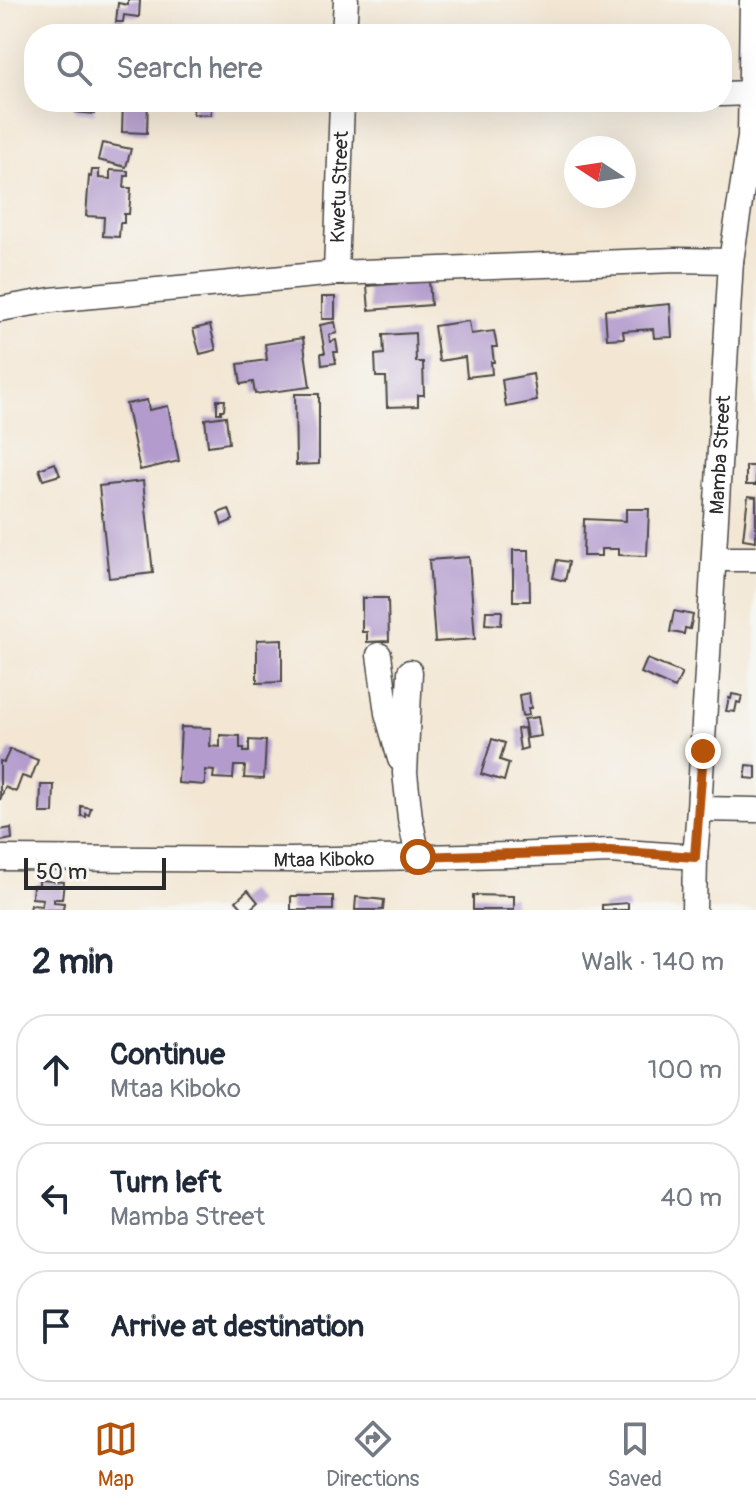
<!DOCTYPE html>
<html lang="en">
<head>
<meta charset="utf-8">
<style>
	:root { --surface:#fff; --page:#f6f6f7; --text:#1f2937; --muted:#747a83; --line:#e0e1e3; --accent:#b45309 }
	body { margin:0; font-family:Pangolin,sans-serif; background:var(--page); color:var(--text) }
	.compass { position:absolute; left:564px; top:136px; width:72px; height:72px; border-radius:50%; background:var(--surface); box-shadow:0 8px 32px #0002; rotate:282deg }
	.scale { position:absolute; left:24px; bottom:20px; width:142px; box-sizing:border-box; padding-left:8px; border:4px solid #2b2b2b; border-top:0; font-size:22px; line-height:28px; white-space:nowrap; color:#2b2b2b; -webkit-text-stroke:6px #f6f6f2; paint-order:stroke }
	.stop { position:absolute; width:24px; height:24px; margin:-18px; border:6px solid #b45309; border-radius:50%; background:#fff }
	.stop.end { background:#b45309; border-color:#fff; box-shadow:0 2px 8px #0008 }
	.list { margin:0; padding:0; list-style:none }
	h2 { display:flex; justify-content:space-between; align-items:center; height:104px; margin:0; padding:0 32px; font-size:34px }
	h2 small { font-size:26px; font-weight:400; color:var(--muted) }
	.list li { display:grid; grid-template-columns:52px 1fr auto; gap:24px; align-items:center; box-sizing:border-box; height:112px; margin:0 16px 16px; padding:0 16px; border:2px solid var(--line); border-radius:32px }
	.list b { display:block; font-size:30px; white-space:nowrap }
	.list p { margin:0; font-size:26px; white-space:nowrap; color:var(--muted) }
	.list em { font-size:26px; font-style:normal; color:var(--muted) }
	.icon { flex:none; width:44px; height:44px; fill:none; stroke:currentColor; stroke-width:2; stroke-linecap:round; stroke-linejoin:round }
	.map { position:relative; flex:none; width:756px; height:910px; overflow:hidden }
	.search { position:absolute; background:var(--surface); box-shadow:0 8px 32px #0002; left:24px; right:24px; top:24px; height:88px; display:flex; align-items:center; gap:20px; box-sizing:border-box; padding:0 28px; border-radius:32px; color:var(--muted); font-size:30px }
	.sheet { height:488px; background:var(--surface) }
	nav { display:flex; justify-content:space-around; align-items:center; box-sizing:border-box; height:112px; border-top:2px solid var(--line); background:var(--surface); font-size:22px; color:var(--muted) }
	nav a { display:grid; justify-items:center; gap:4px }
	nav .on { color:var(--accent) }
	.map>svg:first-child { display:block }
</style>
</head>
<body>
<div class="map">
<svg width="756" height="910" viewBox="0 0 756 910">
	<rect width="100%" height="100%" fill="#f6f6f2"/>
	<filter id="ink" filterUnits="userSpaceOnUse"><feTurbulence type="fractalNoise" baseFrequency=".0125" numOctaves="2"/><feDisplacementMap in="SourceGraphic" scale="16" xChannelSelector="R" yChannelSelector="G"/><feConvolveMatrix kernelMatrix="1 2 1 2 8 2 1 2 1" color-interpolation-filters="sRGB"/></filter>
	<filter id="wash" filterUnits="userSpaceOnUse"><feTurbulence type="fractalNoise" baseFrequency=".006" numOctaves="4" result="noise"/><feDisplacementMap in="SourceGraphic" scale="32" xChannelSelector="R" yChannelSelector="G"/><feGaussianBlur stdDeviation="1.8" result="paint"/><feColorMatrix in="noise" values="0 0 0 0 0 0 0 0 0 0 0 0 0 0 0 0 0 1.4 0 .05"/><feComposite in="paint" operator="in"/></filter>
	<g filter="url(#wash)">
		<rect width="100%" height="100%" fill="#f3e7d4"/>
		<g id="blocks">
			<!-- building -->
			<g fill="#b39bcd">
				<polygon points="128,0 140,0 139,17 124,15 123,22 116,22 118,3 128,5"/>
				<polygon points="76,102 95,102 94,114 75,112"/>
				<polygon points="123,102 148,102 147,133 122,132"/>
				<polygon points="194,103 211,104 211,115 193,114"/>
				<polygon points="102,143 131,149 126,167 98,160"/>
				<polygon points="92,170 99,170 99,178 110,179 110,170 128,171 128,176 125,176 124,188 131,188 129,214 124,214 124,223 120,223 119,237 103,236 104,217 86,216 89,176 91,177"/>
				<polygon points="429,281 431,305 369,310 367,286"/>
				<rect x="322" y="297" width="13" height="22"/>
				<polygon points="670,304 672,337 654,338 653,329 623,331 624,338 607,339 605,310"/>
				<polygon points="469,321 471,334 494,331 497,347 492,347 494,362 491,362 492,374 467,377 465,357 439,361 434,326"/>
				<polygon points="335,322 337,333 329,335 330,342 336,340 338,352 334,352 336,363 322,365 321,353 325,353 320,325"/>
				<polygon points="210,325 216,350 200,354 193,329"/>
				<polygon points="415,333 416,362 423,362 424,395 418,395 418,406 387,407 386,377 376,377 375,355 384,354 383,335"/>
				<polygon points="303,338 310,387 255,394 253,382 241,384 238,364 267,360 265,344"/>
				<polygon points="533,374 537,401 506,407 502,380"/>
				<polygon points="295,394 319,394 319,464 296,465"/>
				<polygon points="147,400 149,410 168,406 179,461 140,470 126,404"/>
				<polygon points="217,400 225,400 224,410 221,410 221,413 217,413"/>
				<polygon points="226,416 229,443 208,446 205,419"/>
				<polygon points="55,463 60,475 43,480 39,469"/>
				<rect x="746" y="466" width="10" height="19"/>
				<polygon points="143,481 153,573 109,578 99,486"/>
				<polygon points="748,496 756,497 756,541 743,539"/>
				<polygon points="229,509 233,520 222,525 218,513"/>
				<polygon points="626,509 649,509 647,556 619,555 619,549 601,549 601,556 583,556 584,519 626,521"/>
				<polygon points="513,550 529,550 530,601 513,601"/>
				<polygon points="469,557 475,639 435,642 429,560"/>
				<polygon points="557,560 569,562 565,581 553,578"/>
				<polygon points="362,598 388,598 389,641 367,642 367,632 362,632"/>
				<polygon points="486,611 502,611 501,625 485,624"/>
				<polygon points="674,611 693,615 690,629 685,628 684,634 670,632"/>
				<polygon points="282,639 282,682 257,683 257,640"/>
				<polygon points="647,659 682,673 675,688 641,673"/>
				<polygon points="529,693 531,708 528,708 529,715 522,716 519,695"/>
				<polygon points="732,694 742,696 740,703 737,702 735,712 726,711 729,698 731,699"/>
				<polygon points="538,717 541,736 527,738 524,719"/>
				<polygon points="181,727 211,728 210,746 220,747 220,735 240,736 240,748 244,748 244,752 249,752 249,740 266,741 264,779 244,778 245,766 234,766 233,779 213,778 214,771 205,770 205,785 178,783"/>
				<polygon points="524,728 527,748 520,750 517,729"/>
				<polygon points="492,739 505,743 500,760 509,763 504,781 481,774"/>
				<polygon points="10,749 38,760 31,779 22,776 16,792 5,787 0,800 0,761 4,762"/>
				<polygon points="747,765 756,766 756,779 745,778"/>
				<polygon points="41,785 54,785 53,813 40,813"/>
				<polygon points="81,806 91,808 89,815 86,814 86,817 81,816"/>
				<polygon points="11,828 12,839 0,841 0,830"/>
				<polygon points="39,880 64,882 62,899 54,899 54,902 64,903 63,910 30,910 31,905 42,906 43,899 32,898 33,885 39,885"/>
				<polygon points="248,890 258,902 249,910 244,910 236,901"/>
				<polygon points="473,895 514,896 514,910 473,910"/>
				<rect x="291" y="896" width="42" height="14"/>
				<polygon points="356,897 384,900 383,910 355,910"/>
				<polygon points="628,903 628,910 602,910 602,905"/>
			</g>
		</g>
	</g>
	<g filter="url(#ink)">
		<use href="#blocks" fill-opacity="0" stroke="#494744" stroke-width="2"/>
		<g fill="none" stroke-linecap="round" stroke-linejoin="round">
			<defs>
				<g id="minor">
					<polyline points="344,34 346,0"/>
					<polyline points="722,94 750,93"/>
					<path id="s1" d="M336 273 342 102"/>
					<polyline points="0,309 51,300 336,273 676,260 731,261"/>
					<polyline points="714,559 756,559"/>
					<polyline points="379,655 387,713 400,759"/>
					<polyline points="410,672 405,773 410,818 418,857"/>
					<polyline points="699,809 756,810"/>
					<path id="s2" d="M0 858 291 860 509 855 610 851 695 857"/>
					<path id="s3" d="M694 910 695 857 699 809 731 261 750 137 752 0"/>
				</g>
			</defs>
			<!-- minor casing -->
			<use href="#minor" stroke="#494744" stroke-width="27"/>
			<!-- minor -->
			<use href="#minor" stroke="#fff" stroke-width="24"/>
		</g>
	</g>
	<g fill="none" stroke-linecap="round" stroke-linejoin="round" filter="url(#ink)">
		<!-- route -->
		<polyline stroke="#b45309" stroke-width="10" points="418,857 610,851 695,857 703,751"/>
	</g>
	<g text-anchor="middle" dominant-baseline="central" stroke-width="6" stroke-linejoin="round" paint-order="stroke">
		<!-- street labels -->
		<g font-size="20" fill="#2b2b2b" stroke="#f6f6f2">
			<text stroke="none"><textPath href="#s1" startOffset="86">Kwetu Street</textPath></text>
			<text stroke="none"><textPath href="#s3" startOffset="456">Mamba Street</textPath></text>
			<text stroke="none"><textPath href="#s2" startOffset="324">Mtaa Kiboko</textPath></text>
		</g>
	</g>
</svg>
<svg class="compass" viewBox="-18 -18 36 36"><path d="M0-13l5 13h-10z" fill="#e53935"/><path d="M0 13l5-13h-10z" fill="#747a83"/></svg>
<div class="scale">50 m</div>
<div class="stop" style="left:418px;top:857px"></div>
<div class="stop end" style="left:703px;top:751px"></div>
<div class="search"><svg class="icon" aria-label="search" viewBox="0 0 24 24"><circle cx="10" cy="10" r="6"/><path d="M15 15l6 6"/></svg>Search here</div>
</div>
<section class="sheet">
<h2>2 min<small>Walk · 140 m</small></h2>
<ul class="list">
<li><svg class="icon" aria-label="ahead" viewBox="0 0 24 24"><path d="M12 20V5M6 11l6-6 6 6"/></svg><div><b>Continue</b><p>Mtaa Kiboko</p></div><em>100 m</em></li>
<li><svg class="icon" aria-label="left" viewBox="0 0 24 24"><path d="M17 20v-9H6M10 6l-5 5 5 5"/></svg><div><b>Turn left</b><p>Mamba Street</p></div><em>40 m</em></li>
<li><svg class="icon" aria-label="arrive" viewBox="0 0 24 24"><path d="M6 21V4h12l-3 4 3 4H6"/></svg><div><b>Arrive at destination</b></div></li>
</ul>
</section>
<nav>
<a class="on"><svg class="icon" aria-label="map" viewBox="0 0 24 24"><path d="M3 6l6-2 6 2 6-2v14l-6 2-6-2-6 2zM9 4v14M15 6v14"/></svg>Map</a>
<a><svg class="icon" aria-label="directions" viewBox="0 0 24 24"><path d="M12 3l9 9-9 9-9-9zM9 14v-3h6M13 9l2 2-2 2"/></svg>Directions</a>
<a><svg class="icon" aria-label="saved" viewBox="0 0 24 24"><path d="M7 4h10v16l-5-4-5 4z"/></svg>Saved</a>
</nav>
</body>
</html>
